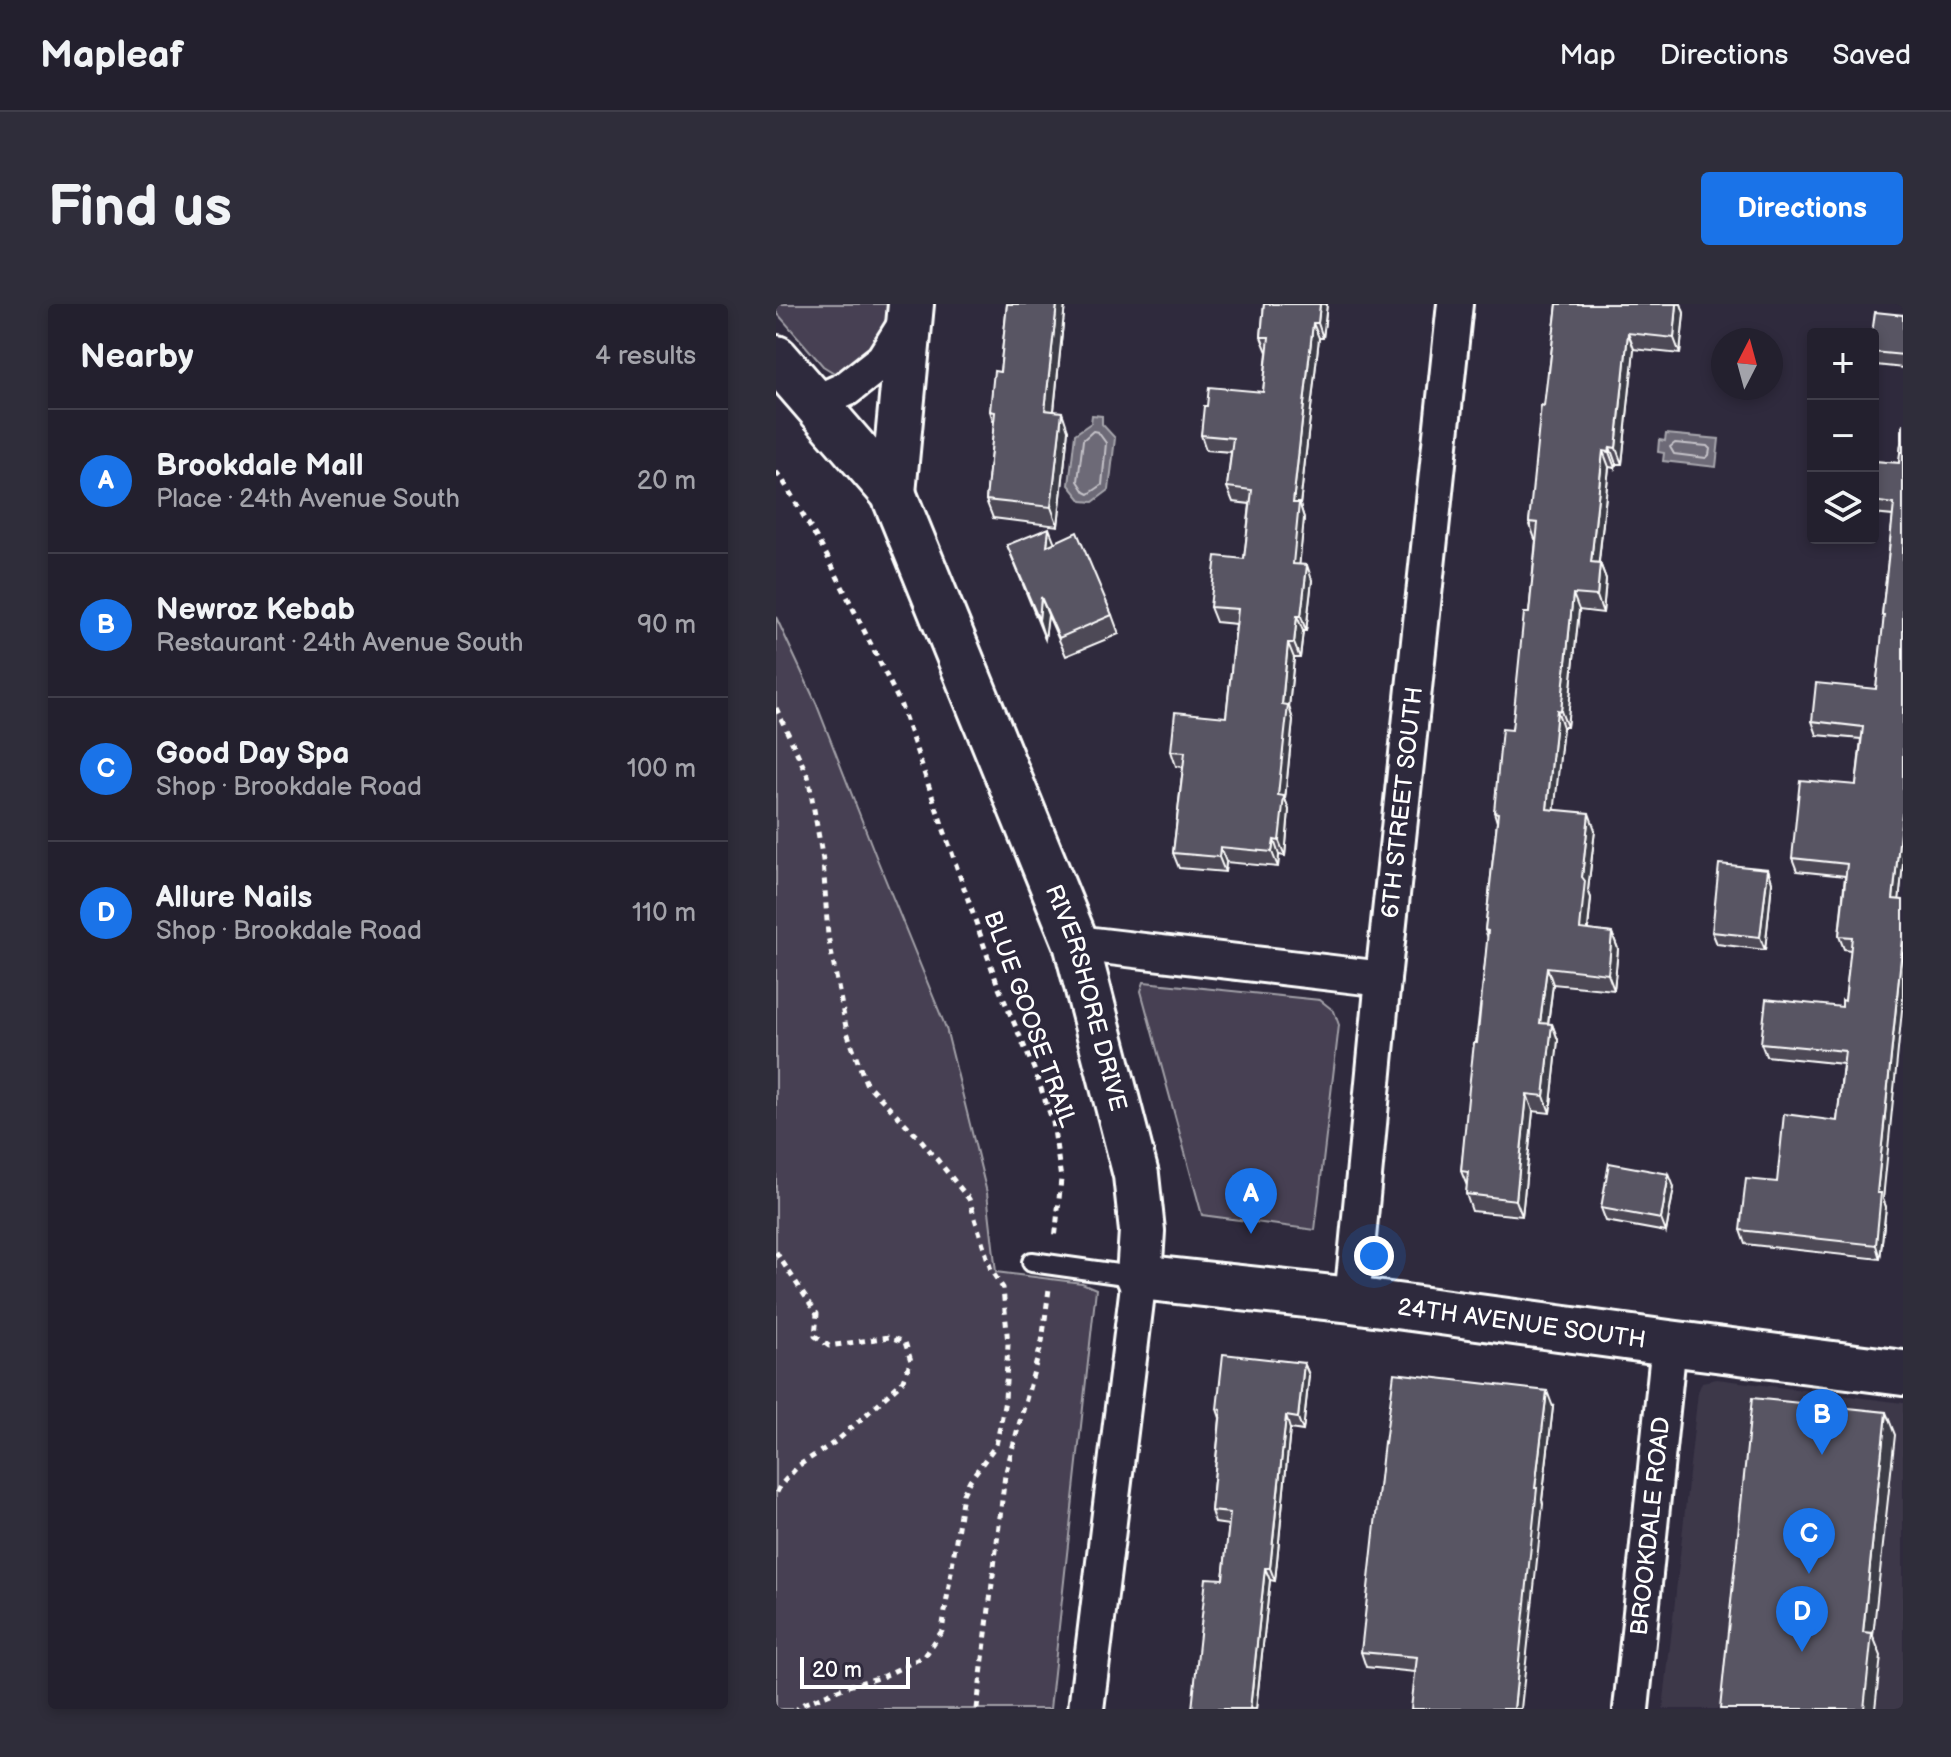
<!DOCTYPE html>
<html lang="en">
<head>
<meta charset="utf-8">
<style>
	:root { --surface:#23202e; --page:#2f2d3a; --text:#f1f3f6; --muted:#a3a3aa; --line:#403e4a; --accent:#1a73e8 }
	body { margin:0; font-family:"Balsamiq Sans",sans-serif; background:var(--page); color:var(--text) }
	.controls { position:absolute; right:24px; top:24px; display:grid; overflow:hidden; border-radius:8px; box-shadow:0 4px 12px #0003 }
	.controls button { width:72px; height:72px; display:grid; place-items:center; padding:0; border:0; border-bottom:2px solid var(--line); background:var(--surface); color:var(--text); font:40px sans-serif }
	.compass { position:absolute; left:935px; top:24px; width:72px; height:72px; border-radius:50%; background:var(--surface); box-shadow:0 4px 12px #0003; rotate:6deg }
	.scale { position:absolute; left:24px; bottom:20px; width:110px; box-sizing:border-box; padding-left:8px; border:4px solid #fff; border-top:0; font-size:22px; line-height:28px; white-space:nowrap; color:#fff; -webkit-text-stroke:6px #2f2a3d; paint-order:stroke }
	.you { position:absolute; left:598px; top:952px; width:28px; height:28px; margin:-20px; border:6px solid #fff; border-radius:50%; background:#1a73e8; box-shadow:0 0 0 12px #1a73e833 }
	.badge { display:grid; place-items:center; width:52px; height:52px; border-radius:50%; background:var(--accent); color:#fff; font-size:26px; font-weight:700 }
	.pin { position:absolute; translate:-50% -66px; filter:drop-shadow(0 2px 4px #0008) }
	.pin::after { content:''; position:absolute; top:42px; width:28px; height:24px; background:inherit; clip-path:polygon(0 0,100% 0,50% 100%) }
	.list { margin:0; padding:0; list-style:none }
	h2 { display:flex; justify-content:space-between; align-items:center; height:104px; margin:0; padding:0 32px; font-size:34px }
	h2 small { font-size:26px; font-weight:400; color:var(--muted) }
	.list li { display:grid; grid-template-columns:52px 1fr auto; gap:24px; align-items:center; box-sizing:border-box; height:144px; padding:0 32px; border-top:2px solid var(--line) }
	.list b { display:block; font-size:30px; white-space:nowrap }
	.list p { margin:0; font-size:26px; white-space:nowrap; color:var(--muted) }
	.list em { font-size:26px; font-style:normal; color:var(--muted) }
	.icon { flex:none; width:44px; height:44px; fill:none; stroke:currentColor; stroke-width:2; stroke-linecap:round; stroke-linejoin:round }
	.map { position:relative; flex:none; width:1127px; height:1405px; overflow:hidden; border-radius:8px }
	header { display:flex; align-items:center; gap:48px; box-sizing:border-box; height:112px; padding:0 40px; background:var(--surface); border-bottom:2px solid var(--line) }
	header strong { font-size:38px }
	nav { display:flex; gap:44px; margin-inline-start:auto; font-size:28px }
	.intro { display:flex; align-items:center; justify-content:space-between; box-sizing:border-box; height:192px; padding:0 48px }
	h1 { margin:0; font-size:56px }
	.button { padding:20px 36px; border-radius:8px; background:var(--accent); color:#fff; font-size:28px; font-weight:700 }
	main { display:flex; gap:48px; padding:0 48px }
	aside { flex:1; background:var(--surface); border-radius:8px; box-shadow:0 4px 12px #0003 }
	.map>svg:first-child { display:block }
</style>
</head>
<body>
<header>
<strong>Mapleaf</strong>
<nav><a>Map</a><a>Directions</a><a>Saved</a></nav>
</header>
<div class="intro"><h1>Find us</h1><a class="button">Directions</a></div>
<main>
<aside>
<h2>Nearby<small>4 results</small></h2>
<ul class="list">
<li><span class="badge">A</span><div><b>Brookdale Mall</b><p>Place · 24th Avenue South</p></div><em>20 m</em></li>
<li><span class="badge">B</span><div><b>Newroz Kebab</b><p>Restaurant · 24th Avenue South</p></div><em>90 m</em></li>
<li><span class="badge">C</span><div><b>Good Day Spa</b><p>Shop · Brookdale Road</p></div><em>100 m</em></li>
<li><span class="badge">D</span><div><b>Allure Nails</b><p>Shop · Brookdale Road</p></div><em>110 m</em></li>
</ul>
</aside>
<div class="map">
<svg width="1127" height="1405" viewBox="0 0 1127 1405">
	<rect width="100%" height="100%" fill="#2f2a3d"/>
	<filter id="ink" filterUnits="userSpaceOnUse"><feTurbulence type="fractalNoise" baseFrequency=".0125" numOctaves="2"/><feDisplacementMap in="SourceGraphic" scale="16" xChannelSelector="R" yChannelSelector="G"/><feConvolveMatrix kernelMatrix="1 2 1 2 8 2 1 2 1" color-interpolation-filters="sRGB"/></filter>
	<g filter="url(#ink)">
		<!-- built -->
		<polygon fill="#3c3749" points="941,1075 1127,1099 1127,1405 887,1405 922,1088 926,1078"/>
		<!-- green -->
		<g fill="#464152" stroke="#a2a0a8" stroke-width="2">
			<polygon points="0,0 110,0 113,4 110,31 72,70 60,70 47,62 0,8"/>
			<polygon points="0,313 40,399 101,555 170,724 211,889 220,968 306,979 320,985 274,1405 0,1405"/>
			<polygon points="368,678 544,696 558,707 563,721 539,926 426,911 365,687"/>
		</g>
		<!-- water -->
		<g fill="#6d6a77" stroke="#a7a6ad" stroke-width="2">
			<polygon points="316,111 326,112 326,120 339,134 333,186 317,198 306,197 293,181 299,130 315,119"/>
			<polygon points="890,130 943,135 940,163 887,157 888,149 882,148 883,136 889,137"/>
		</g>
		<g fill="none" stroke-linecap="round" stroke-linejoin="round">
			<!-- shore -->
			<g stroke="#c5c3c9" stroke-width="2">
				<polygon points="317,127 322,128 330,139 326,181 313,190 309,188 302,177 307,136"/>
				<polygon points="899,139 931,142 934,145 933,151 930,154 898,150 894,143"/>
			</g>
			<defs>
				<polyline id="lane" points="256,958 363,973"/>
				<g id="street">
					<polyline points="39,99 70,85 107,56 132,16"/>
					<polyline points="300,639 607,675"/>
					<path id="s1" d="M576 996 607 675 679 0"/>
					<polyline points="310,1405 363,973"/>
					<path id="s2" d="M855 1405 893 1039"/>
				</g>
				<g id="secondary">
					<path id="s3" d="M0 54 117 189 300 639 360 871 366 927 363 973 576 996 893 1039 1127 1069"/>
					<polyline points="117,189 135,0"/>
				</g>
			</defs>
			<!-- lane casing -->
			<use href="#lane" stroke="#fff" stroke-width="24"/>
			<!-- street casing -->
			<use href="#street" stroke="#fff" stroke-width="40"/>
			<!-- secondary casing -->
			<use href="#secondary" stroke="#fff" stroke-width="50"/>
			<!-- path -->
			<g stroke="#fff" stroke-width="5" stroke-dasharray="6 6" stroke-linecap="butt">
				<polyline points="0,168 6,175 51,252 124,399 222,682 258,765 277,818 285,875 279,936"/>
				<polyline points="0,404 32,472 47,556 52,632 71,728 90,779 146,837 193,895 215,966 227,984 232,1040 229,1096 224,1123 220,1141 194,1176 187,1190 166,1327 149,1352 106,1373 72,1382 27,1400 21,1405"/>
				<polyline points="0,948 41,1010 39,1032 53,1042 113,1033 129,1038 135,1057 126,1078 62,1136 22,1162 4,1182 0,1190"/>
				<polyline points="201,1405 229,1171 266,1038 273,985"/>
			</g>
			<!-- lane -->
			<use href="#lane" stroke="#2f2a3d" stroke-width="18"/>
			<!-- street -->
			<use href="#street" stroke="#2f2a3d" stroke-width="34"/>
			<!-- secondary -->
			<use href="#secondary" stroke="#2f2a3d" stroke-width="44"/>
		</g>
		<!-- wall -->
		<g fill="#4d4956" stroke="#fff" stroke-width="2">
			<polygon points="231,0 289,0 278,107 292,126 282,222 217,214 210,196 218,120 214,107 224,68"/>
			<polygon points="488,0 551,0 547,34 543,34 524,201 528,214 523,261 536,276 530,327 527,327 524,354 518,354 513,403 517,416 509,495 513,506 509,552 503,551 502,563 450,558 449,568 403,564 397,549 407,463 400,462 395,447 450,413 460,320 440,318 434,303 468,255 474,200 457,198 451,183 455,148 430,146 425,131 431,102 487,88 491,48 485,33"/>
			<polygon points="781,0 905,0 908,9 904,50 858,45 846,160 840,160 839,164 833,163 823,258 824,259 830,275 827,309 803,306 791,423 787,423 778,506 819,526 812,586 815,594 812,626 836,629 842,645 838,686 777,680 772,720 776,720 782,736 774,809 757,807 746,912 696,907 690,890 691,882 685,867 712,634 709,626 721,518 718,508 736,426 753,309 760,235 759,235 753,218 773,68"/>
			<polygon points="1127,11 1127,64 1100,61 1097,54 1097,30"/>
			<polygon points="1127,119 1127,559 1123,595 1107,895 1110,903 1104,955 969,940 964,926 1001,878 1061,817 1067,760 990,752 985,739 1066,703 1069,697 1075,646 1068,645 1063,632 1069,572 1021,567 1016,554 1080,481 1085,435 1041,431 1036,417 1100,385 1108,315 1106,311 1117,212 1097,210 1097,157 1123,159"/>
			<polygon points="278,238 336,311 343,330 290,352 272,311 269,335 231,241"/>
			<polygon points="992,565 996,578 989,646 941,640 936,628"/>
			<polygon points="898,883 890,928 830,917 825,904"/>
			<polygon points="528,1059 533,1071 527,1127 514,1125 499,1277 494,1276 480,1405 416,1405 447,1275 453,1221 439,1219 435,1207 444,1114 441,1105"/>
			<polygon points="777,1103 766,1196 767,1200 639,1368 590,1363 585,1348"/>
		</g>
		<!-- shaded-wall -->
		<g fill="#3e3c46" stroke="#fff" stroke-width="2">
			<polygon points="281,0 289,0 276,125 269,106"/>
			<polygon points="544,0 551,0 547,34 542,19"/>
			<polygon points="901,0 905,0 908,9 904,50 898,34"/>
			<polygon points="537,19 543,34 524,201 528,214 522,275 517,260 517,199"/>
			<polygon points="852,29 858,45 846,160 840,144"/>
			<polygon points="286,108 292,126 282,222 275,203"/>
			<polygon points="834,143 840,160 839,164 833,148"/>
			<polygon points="827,147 833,163 821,274 815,258"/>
			<polygon points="273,224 280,242 271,242"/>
			<polygon points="824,259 830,275 827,309 821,292"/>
			<polygon points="531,261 536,276 530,327 525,312"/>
			<polygon points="797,290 803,306 791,423 785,407"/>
			<polygon points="265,293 272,311 269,335 263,316"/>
			<polygon points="521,312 527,327 524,354 518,339"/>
			<polygon points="512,339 518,354 513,403 517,416 509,495 513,506 509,552 503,537 502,491 506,400"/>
			<polygon points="781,406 787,423 777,521 771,505"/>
			<polygon points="813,509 819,526 812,586 815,594 810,642 804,625 806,573"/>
			<polygon points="1126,510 1127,513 1127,559 1122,608 1117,595"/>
			<polygon points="498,536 503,551 502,563 496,548"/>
			<polygon points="444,543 450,558 449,568 443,553"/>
			<polygon points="992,565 996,578 989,646 984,633"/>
			<polygon points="836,629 842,645 838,686 832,670"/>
			<polygon points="1127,634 1127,696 1107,895 1110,903 1104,955 1100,941 1101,889"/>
			<polygon points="771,663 777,680 770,735 764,719"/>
			<polygon points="776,720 782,736 774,809 768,792"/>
			<polygon points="751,790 757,807 746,912 740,896"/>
			<polygon points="893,870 898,883 890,928 885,915"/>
			<polygon points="528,1059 533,1071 527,1127 522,1114"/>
			<polygon points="771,1087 777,1103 766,1196 767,1200 745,1405 738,1405 759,1184"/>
			<polygon points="1110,1108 1119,1131 1097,1332 1105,1352 1099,1405 1088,1405 1087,1328"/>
			<polygon points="510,1112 514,1125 499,1277 494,1264"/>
			<polygon points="489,1264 494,1276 480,1405 474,1405"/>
		</g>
		<!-- building -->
		<g fill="#595564" stroke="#fff" stroke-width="2">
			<polygon points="231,0 281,0 269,106 286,108 275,203 210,196 219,108 214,107 218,67 224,68"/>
			<polygon points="488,0 544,0 542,19 537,19 517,199 523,199 517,260 531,261 525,312 521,312 518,339 512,339 506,400 512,401 502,491 508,492 503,537 498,536 496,548 444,543 443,553 397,549 409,448 395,447 399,408 450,413 462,305 434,303 440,252 468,255 476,186 451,183 457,134 425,131 428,102 431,102 433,83 487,88 493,33 485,33"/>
			<polygon points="781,0 901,0 898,34 852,29 840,144 834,143 833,148 827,147 815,258 824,259 821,292 797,290 785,407 781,406 771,505 813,509 806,573 809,577 804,625 836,629 832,670 771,663 764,719 776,720 768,792 751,790 740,896 690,890 692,868 685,867 693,784 698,739 701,739 712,627 709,626 722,509 718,508 726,425 736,426 748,309 753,309 762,219 753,218 765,101 768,102 772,68 773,68"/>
			<polygon points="1099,8 1127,11 1127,51 1097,48 1096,30"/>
			<polygon points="1127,119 1127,510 1126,510 1117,595 1127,596 1127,634 1101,889 1105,889 1100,941 964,926 970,875 1001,878 1008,810 1061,817 1069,747 985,739 990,695 1066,703 1066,696 1069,697 1076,633 1063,632 1071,560 1016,554 1024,476 1080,481 1087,423 1036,417 1040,379 1100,385 1108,311 1106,311 1118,200 1097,197 1097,157 1123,159"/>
			<polygon points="273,224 271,242 301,228 336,311 283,334 265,293 263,316 231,241"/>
			<polygon points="943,560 992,565 984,633 936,628"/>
			<polygon points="833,859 893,870 885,915 825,904"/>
			<polygon points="447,1050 528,1059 522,1114 510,1112 494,1264 489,1264 474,1405 416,1405 430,1274 447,1275 454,1209 435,1207 445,1106 441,1105"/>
			<polygon points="618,1069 771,1087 759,1184 761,1184 738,1405 635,1405 641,1353 585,1348 608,1138 609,1139"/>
			<polygon points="976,1094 1110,1108 1087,1328 1096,1329 1088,1405 944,1405"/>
		</g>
	</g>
	<g text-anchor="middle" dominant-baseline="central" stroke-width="7" stroke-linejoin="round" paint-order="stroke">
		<!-- street labels -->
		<g font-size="24" fill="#fff" stroke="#2f2a3d">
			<text stroke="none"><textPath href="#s1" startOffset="500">6TH STREET SOUTH</textPath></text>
			<text stroke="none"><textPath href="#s3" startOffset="720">RIVERSHORE DRIVE</textPath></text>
			<text transform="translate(254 715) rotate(70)">BLUE GOOSE TRAIL</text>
			<text stroke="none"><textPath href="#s3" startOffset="1392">24TH AVENUE SOUTH</textPath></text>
			<text stroke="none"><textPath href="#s2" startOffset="184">BROOKDALE ROAD</textPath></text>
		</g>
	</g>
</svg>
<div class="controls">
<button>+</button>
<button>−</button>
<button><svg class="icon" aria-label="layers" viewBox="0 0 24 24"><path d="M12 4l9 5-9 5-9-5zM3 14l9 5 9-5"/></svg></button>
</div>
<svg class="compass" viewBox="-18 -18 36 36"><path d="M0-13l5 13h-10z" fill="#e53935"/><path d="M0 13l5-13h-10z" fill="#a3a3aa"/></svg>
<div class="scale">20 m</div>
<div class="you"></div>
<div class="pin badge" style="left:475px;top:930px">A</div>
<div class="pin badge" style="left:1046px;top:1151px">B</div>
<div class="pin badge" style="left:1033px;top:1270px">C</div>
<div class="pin badge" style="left:1026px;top:1348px">D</div>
</div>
</main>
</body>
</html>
